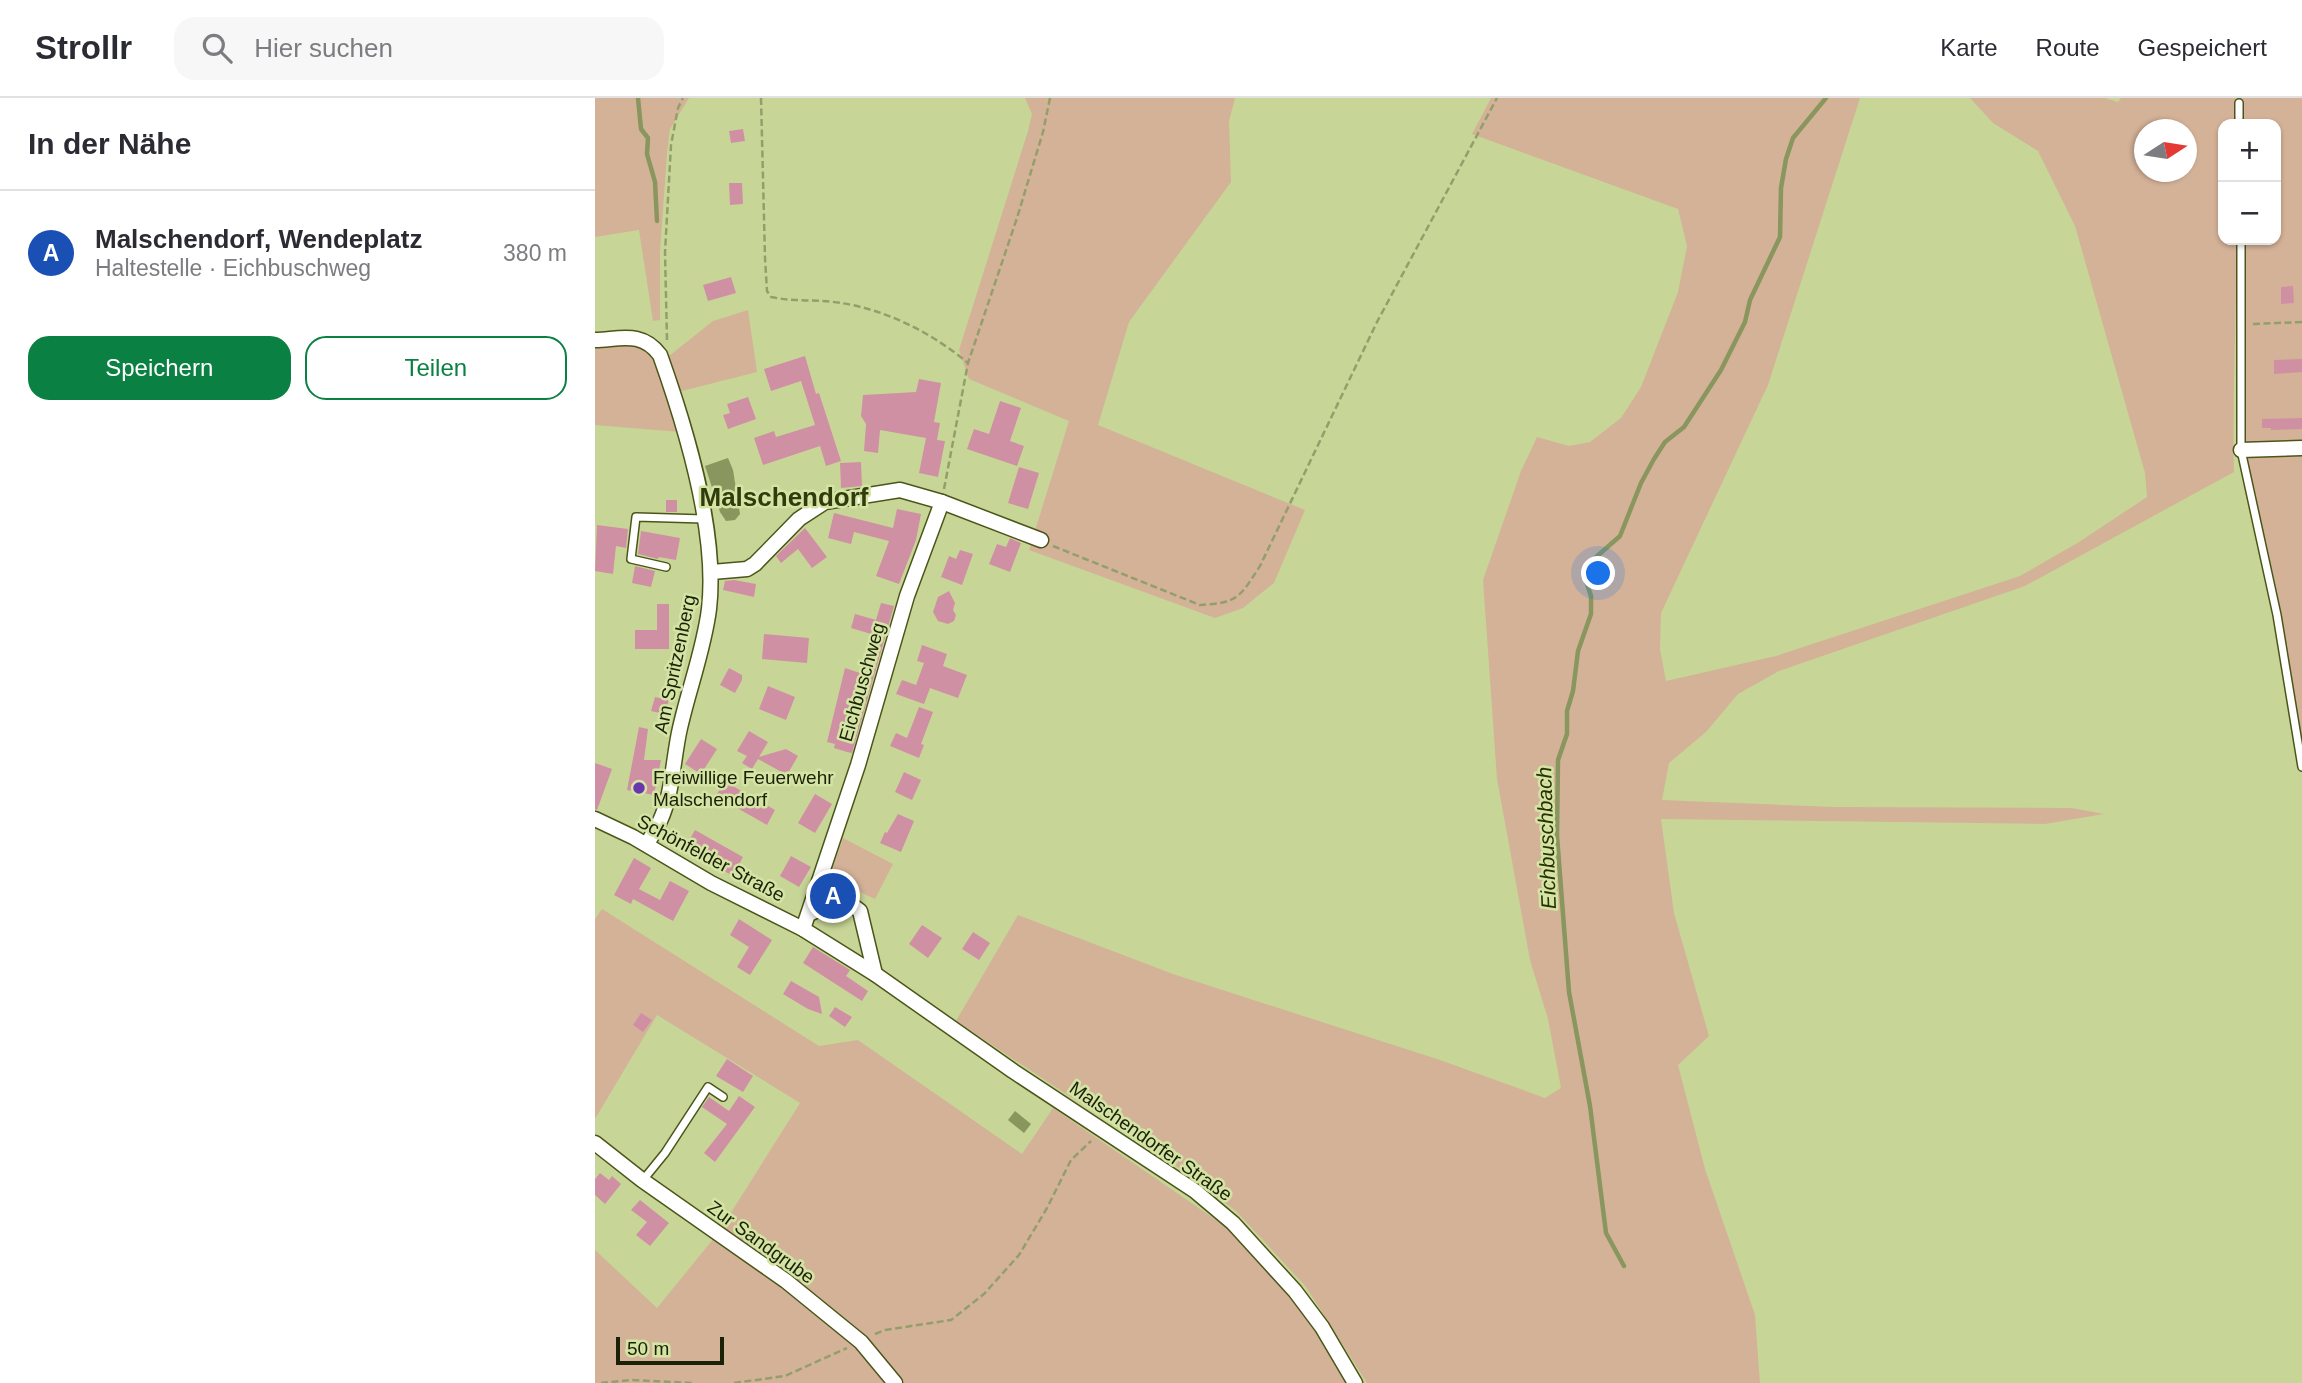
<!DOCTYPE html>
<html lang="de">
<head>
<meta charset="utf-8">
<style>
	:root { --surface:#fff; --page:#f7f7f7; --text:#2b2b33; --muted:#7c7c81; --line:#e1e1e2; --accent:#0b8043 }
	body { margin:0; font-family:Arial,sans-serif; background:var(--page); color:var(--text) }
	.controls { position:absolute; right:21px; top:21px; display:grid; overflow:hidden; border-radius:14px; box-shadow:0 2px 5px #0004 }
	.controls button { width:63px; height:63px; display:grid; place-items:center; padding:0; border:0; border-bottom:2px solid var(--line); background:var(--surface); color:var(--text); font:35px sans-serif }
	.compass { position:absolute; left:1539px; top:21px; width:63px; height:63px; border-radius:50%; background:var(--surface); box-shadow:0 2px 5px #0004; rotate:78deg }
	.scale { position:absolute; left:21px; bottom:18px; width:108px; box-sizing:border-box; padding-left:7px; border:4px solid #1b2107; border-top:0; font-size:19px; line-height:24px; white-space:nowrap; color:#1b2107; -webkit-text-stroke:5px #d4e4a4; paint-order:stroke }
	.you { position:absolute; left:1004px; top:476px; width:24px; height:24px; margin:-18px; border:5px solid #fff; border-radius:50%; background:#1a73e8; box-shadow:0 0 0 10px #1a73e833 }
	.badge { display:grid; place-items:center; width:46px; height:46px; border-radius:50%; background:var(--accent); color:#fff; font-size:23px; font-weight:700 }
	.pin { position:absolute; translate:-50% -50%; border:4px solid #fff; box-shadow:0 2px 7px #0006 }
	.list { margin:0; padding:0; list-style:none }
	h2 { display:flex; justify-content:space-between; align-items:center; height:91px; margin:0; padding:0 28px; font-size:30px }
	h2 small { font-size:23px; font-weight:400; color:var(--muted) }
	.list li { display:grid; grid-template-columns:46px 1fr auto; gap:21px; align-items:center; box-sizing:border-box; height:126px; padding:0 28px; border-top:2px solid var(--line) }
	.list b { display:block; font-size:26px; white-space:nowrap }
	.list p { margin:0; font-size:23px; white-space:nowrap; color:var(--muted) }
	.list em { font-size:23px; font-style:normal; color:var(--muted) }
	.actions { display:flex; gap:14px; padding:21px 28px }
	.actions a { flex:1; padding:16px 0; border:2px solid var(--accent); border-radius:21px; text-align:center; font-size:24px; color:var(--accent) }
	.actions .main { background:var(--accent); color:#fff }
	.icon { flex:none; width:38px; height:38px; fill:none; stroke:currentColor; stroke-width:2; stroke-linecap:round; stroke-linejoin:round }
	.map { position:relative; flex:none; width:1707px; height:1285px; overflow:hidden }
	header { display:flex; align-items:center; gap:42px; box-sizing:border-box; height:98px; padding:0 35px; background:var(--surface); border-bottom:2px solid var(--line) }
	header strong { font-size:33px }
	nav { display:flex; gap:38px; margin-inline-start:auto; font-size:24px }
	.search { width:490px; height:63px; background:var(--page); display:flex; align-items:center; gap:18px; box-sizing:border-box; padding:0 24px; border-radius:21px; color:var(--muted); font-size:26px }
	main { display:flex }
	aside { flex:1; background:var(--surface) }
	.map>svg:first-child { display:block }
</style>
</head>
<body>
<header>
<strong>Strollr</strong>
<div class="search"><svg class="icon" aria-label="search" viewBox="0 0 24 24"><circle cx="10" cy="10" r="6"/><path d="M15 15l6 6"/></svg>Hier suchen</div>
<nav><a>Karte</a><a>Route</a><a>Gespeichert</a></nav>
</header>
<main>
<aside>
<h2>In der Nähe<small></small></h2>
<ul class="list">
<li><span class="badge" style="background:#1a4fb4">A</span><div><b>Malschendorf, Wendeplatz</b><p>Haltestelle · Eichbuschweg</p></div><em>380 m</em></li>
</ul>
<div class="actions"><a class="main">Speichern</a><a>Teilen</a></div>
</aside>
<div class="map">
<svg width="1707" height="1285" viewBox="0 0 1707 1285">
	<rect width="100%" height="100%" fill="#c7d697"/>
	<!-- green -->
	<g fill="#d4b298" fill-rule="evenodd">
		<polygon points="0,0 94,0 75,31 72,56 65,154 65,222 58,223 44,132 0,139"/>
		<polygon points="430,0 640,0 634,23 636,84 534,224 503,327 710,412 679,485 648,510 620,520 434,452 474,323 374,281 364,252 433,33 437,16"/>
		<path d="M896 0H1265L1173 287 1066 515 1065 551 1071 583 1181 558 1425 478 1484 444 1552 399 1550 375 1480 128 1443 53 1398 25 1375 0H1510L1523 4 1526 0H1641V26H1628V142H1641C1642 219 1637 297 1639 374L1430 488 1184 573 1143 596 1111 634 1074 665 1067 702 1238 709 1477 710 1509 716 1450 726 1066 721 1079 815 1114 938 1083 967 1110 1071 1160 1217 1165 1285H772L711 1189 641 1113 544 1040 468 994 361 923 423 817 578 876 845 962 950 1000 966 990 953 921 935 862 902 681 888 482 926 373 942 339 974 348 995 344 1026 320 1046 289 1083 194 1092 148 1083 111 877 36ZM1549 32H1591V74H1549Z"/>
		<polygon points="1644,0 1707,0 1707,652 1646,352 1646,142 1681,142 1681,26 1644,26"/>
		<polygon points="153,212 162,274 83,294 74,258 118,223"/>
		<polygon points="39,245 58,252 85,334 0,327 0,248"/>
		<polygon points="248,740 298,766 280,801 234,780"/>
		<polygon points="7,811 224,948 263,942 427,1056 458,1010 630,1128 696,1200 739,1259 752,1285 309,1285 264,1235 125,1132 205,1005 62,917 0,1021 0,821"/>
		<polygon points="119,1140 172,1174 249,1235 296,1285 0,1285 0,1152 62,1210"/>
	</g>
	<!-- water -->
	<g fill="#89965d">
		<polygon points="133,360 138,372 145,416 140,422 131,423 125,414 110,368"/>
		<polygon points="420,1013 436,1026 429,1035 413,1022"/>
	</g>
	<g fill="none" stroke-linecap="round" stroke-linejoin="round">
		<!-- stream -->
		<g stroke="#89965d" stroke-width="4.5">
			<polyline points="43,0 46,31 53,40 52,56 60,84 62,123"/>
			<polyline points="1029,1168 1011,1135 995,1008 974,894 962,738 963,662 972,636 972,613 978,593 983,553 996,516 996,498 991,483 993,471 1000,460 1025,438 1046,385 1059,361 1070,344 1089,329 1126,272 1150,224 1155,202 1185,139 1186,90 1191,61 1198,40 1231,0"/>
		</g>
	</g>
	<!-- building -->
	<g fill="#d090a3">
		<polygon points="148,31 150,43 136,45 134,33"/>
		<polygon points="134,85 147,85 148,106 135,107"/>
		<polygon points="136,179 141,195 113,203 108,187"/>
		<polygon points="1698,188 1699,205 1686,206 1686,189"/>
		<polygon points="210,258 221,296 224,295 246,363 231,368 225,348 168,367 159,340 179,333 181,339 220,327 206,283 176,293 169,271"/>
		<polygon points="1707,261 1707,274 1679,276 1679,262"/>
		<polygon points="324,281 346,285 339,324 345,325 342,342 350,343 343,379 324,375 331,340 285,332 283,355 269,353 271,326 266,318 268,297 321,294"/>
		<polygon points="153,299 161,321 133,331 128,317 135,315 132,306"/>
		<polygon points="405,303 426,310 415,343 429,348 422,368 372,351 379,331 394,336"/>
		<polygon points="1707,320 1707,331 1676,332 1676,330 1667,330 1667,321"/>
		<polygon points="266,364 267,388 246,390 245,365"/>
		<polygon points="424,369 444,375 433,411 413,405"/>
		<rect x="71" y="402" width="11" height="12"/>
		<polygon points="302,411 326,416 321,442 304,486 281,478 294,443 259,434 256,446 233,440 239,415 298,430"/>
		<polygon points="2,427 33,431 31,450 21,448 18,476 0,473"/>
		<polygon points="210,430 232,459 217,470 203,451 186,465 181,458"/>
		<polygon points="46,433 85,440 81,462 64,459 63,461 43,456"/>
		<polygon points="415,440 426,445 415,474 394,466 402,446 411,449"/>
		<polygon points="365,452 378,456 367,487 346,479 354,458 361,461"/>
		<polygon points="40,468 60,473 56,489 37,485"/>
		<polygon points="139,482 161,486 159,499 128,492 130,483"/>
		<polygon points="354,493 360,505 358,512 361,517 359,523 353,526 343,523 338,514 343,499"/>
		<polygon points="286,505 299,508 257,655 252,654 239,650 240,646 232,644 250,570 265,575 276,536 256,530 260,516 281,522"/>
		<polygon points="62,506 74,506 74,551 40,551 40,532 62,532"/>
		<polygon points="169,536 214,540 212,565 167,561"/>
		<polygon points="327,547 352,556 348,568 372,577 363,600 335,590 329,606 301,596 307,582 321,587 329,565 322,563"/>
		<polygon points="134,570 147,577 147,582 140,595 125,587"/>
		<polygon points="173,588 200,599 191,622 164,611"/>
		<polygon points="60,599 74,602 69,616 56,613"/>
		<polygon points="324,609 338,614 326,646 329,647 324,660 295,648 301,635 312,640"/>
		<polygon points="44,629 53,631 49,662 66,662 59,697 32,692"/>
		<polygon points="154,633 173,644 164,659 191,651 203,658 192,677 163,661 157,671 147,665 152,658 142,653"/>
		<polygon points="106,641 122,651 106,676 90,666"/>
		<polygon points="0,665 17,671 2,712 0,711"/>
		<polygon points="309,674 326,682 317,702 300,694"/>
		<polygon points="129,683 180,712 172,727 121,698"/>
		<polygon points="220,696 237,706 220,735 203,725"/>
		<polygon points="303,716 319,723 306,754 285,745 290,734 292,735"/>
		<polygon points="100,732 148,759 138,778 89,751"/>
		<polygon points="196,758 216,769 204,789 185,778"/>
		<polygon points="39,760 56,770 44,791 65,802 75,783 94,793 78,823 38,801 36,806 19,797"/>
		<polygon points="144,821 177,842 155,877 142,869 154,849 135,837"/>
		<polygon points="327,827 347,840 333,860 314,846"/>
		<polygon points="378,834 395,845 384,862 367,851"/>
		<polygon points="218,849 255,872 251,878 273,893 267,903 208,865"/>
		<polygon points="196,883 224,899 227,916 213,911 188,896"/>
		<polygon points="240,909 257,919 250,929 234,918"/>
		<polygon points="46,915 57,922 48,934 38,927"/>
		<polygon points="132,961 158,978 148,994 121,978"/>
		<polygon points="144,998 160,1009 120,1064 109,1055 132,1026 107,1009 114,999 134,1013"/>
		<polygon points="5,1075 14,1082 17,1078 26,1086 10,1106 0,1097 0,1081"/>
		<polygon points="45,1102 74,1125 55,1148 41,1137 52,1124 36,1112"/>
	</g>
	<g fill="none" stroke-linecap="round" stroke-linejoin="round">
		<defs>
			<g id="service">
				<polyline points="1644,5 1644,26"/>
				<polyline points="1646,142 1646,352 1682,517 1707,669"/>
				<polyline points="71,469 36,461 41,419 109,421"/>
				<polyline points="48,1082 70,1055 113,989 128,999"/>
			</g>
			<g id="minor">
				<path d="M0 242C27 241 47 233 65 257 91 330 123 434 114 511 109 551 94 590 85 630 78 660 78 695 65 723 61 731 56 739 52 746"/>
				<polyline points="1646,352 1707,350"/>
				<polyline points="117,474 152,471 160,466 204,421 230,404 305,392 347,404 446,442"/>
				<polyline points="0,721 38,739 116,785 208,831 280,876 418,973 600,1093 638,1125 700,1193 727,1229 760,1285"/>
				<polyline points="214,816 240,804 253,804 265,813 280,876"/>
				<polyline points="208,831 263,667 312,498 347,404"/>
				<polyline points="0,1045 47,1082 191,1183 266,1244 300,1285"/>
			</g>
		</defs>
		<!-- service casing -->
		<use href="#service" stroke="#4a5618" stroke-width="10"/>
		<!-- minor casing -->
		<use href="#minor" stroke="#4a5618" stroke-width="17"/>
		<!-- path -->
		<g stroke="#939f6b" stroke-width="2.5" stroke-dasharray="7 3.5" stroke-linecap="butt">
			<path d="M166 0 170 160 172 193 176 199C200 204 222 201 246 205 292 212 337 235 373 265"/>
			<polyline points="1658,226 1707,224"/>
			<polyline points="72,242 70,154 76,47 83,10 88,0"/>
			<polyline points="349,391 373,265 422,120 448,34 455,0"/>
			<path d="M458 448 605 507C643 505 645 499 665 468L782 224 902 0"/>
			<polyline points="280,1236 290,1232 356,1222 389,1196 424,1157 452,1110 476,1062 496,1043"/>
			<polyline points="6,1285 36,1282 98,1285"/>
			<polyline points="139,1285 190,1278 252,1250"/>
		</g>
		<!-- service -->
		<use href="#service" stroke="#fff" stroke-width="7"/>
		<!-- minor -->
		<use href="#minor" stroke="#fff" stroke-width="14"/>
	</g>
	<!-- markers -->
	<circle fill="#6b36ad" stroke="#d4e4a4" stroke-width="2.5" cx="44" cy="690" r="7"/>
	<g text-anchor="middle" dominant-baseline="central" stroke-width="5" stroke-linejoin="round" paint-order="stroke">
		<!-- street labels -->
		<g font-size="19" fill="#1b2107" stroke="#d4e4a4">
			<text transform="translate(80 566) rotate(-78)">Am Spritzenberg</text>
			<text transform="translate(267 584) rotate(-74)">Eichbuschweg</text>
			<text transform="translate(116 760) rotate(28)">Schönfelder Straße</text>
			<text transform="translate(556 1043) rotate(35)">Malschendorfer Straße</text>
			<text transform="translate(166 1144) rotate(36)">Zur Sandgrube</text>
		</g>
		<!-- poi labels -->
		<g font-size="19" fill="#1b2107" stroke="#d4e4a4" text-anchor="start">
			<text x="58" y="679">Freiwillige Feuerwehr<tspan x="58" dy="22">Malschendorf</tspan></text>
		</g>
		<!-- water labels -->
		<g font-size="21" font-style="italic" fill="#293103" stroke="#d4e4a4">
			<text transform="translate(951 740) rotate(-92)">Eichbuschbach</text>
		</g>
		<!-- district labels -->
		<g font-size="26" font-weight="bold" fill="#323b0c" stroke="#d4e4a4">
			<text x="189" y="399">Malschendorf</text>
		</g>
	</g>
</svg>
<div class="controls">
<button>+</button>
<button>−</button>
</div>
<svg class="compass" viewBox="-18 -18 36 36"><path d="M0-13l5 13h-10z" fill="#e53935"/><path d="M0 13l5-13h-10z" fill="#7c7c81"/></svg>
<div class="scale">50 m</div>
<div class="you"></div>
<div class="pin badge" style="left:238px;top:798px;background:#1a4fb4">A</div>
</div>
</main>
</body>
</html>
